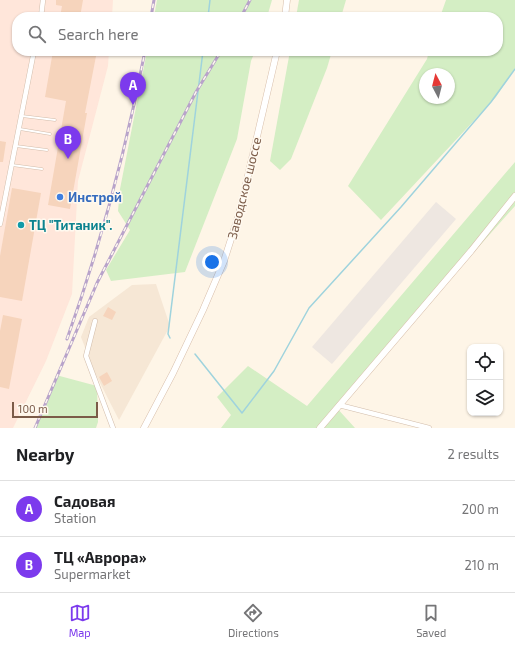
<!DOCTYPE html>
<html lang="en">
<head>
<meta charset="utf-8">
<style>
	:root { --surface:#fff; --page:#f2f2f2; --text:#202124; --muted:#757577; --line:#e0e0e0; --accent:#7c3aed }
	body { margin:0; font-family:"Exo 2",sans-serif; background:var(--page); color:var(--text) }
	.controls { position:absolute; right:12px; bottom:12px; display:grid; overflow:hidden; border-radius:8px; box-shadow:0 1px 3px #0004 }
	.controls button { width:36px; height:36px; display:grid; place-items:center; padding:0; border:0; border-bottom:1px solid var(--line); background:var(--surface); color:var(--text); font:20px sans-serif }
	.compass { position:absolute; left:419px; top:68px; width:36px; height:36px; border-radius:50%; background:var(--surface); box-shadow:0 1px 3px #0004; rotate:353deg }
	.scale { position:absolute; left:12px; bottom:10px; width:86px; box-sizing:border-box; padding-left:4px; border:2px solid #7b5b48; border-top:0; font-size:11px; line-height:14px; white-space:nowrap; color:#7b5b48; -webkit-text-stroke:3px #fff9ef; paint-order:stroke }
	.you { position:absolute; left:212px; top:262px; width:14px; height:14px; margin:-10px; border:3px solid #fff; border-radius:50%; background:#1a73e8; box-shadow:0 0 0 6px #1a73e833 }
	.badge { display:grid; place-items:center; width:26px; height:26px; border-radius:50%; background:var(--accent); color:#fff; font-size:13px; font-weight:700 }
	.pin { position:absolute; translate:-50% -33px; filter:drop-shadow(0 1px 2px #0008) }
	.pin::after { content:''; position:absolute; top:21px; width:14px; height:12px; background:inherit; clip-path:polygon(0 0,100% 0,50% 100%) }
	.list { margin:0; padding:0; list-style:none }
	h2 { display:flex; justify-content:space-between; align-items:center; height:52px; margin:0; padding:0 16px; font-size:17px }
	h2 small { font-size:13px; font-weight:400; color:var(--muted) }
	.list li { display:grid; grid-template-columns:26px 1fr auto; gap:12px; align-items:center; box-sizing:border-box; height:56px; padding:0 16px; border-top:1px solid var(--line) }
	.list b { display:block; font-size:15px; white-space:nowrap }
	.list p { margin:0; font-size:13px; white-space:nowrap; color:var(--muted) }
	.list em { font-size:13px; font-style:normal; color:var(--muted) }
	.icon { flex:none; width:22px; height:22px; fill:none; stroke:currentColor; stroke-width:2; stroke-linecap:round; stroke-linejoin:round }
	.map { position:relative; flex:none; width:515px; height:428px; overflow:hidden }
	.search { position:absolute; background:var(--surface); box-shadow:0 1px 3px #0004; left:12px; right:12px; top:12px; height:44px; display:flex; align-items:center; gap:10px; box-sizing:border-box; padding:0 14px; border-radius:16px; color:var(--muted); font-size:15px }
	.sheet { height:164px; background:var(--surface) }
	nav { display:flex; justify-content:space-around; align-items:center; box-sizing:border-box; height:56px; border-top:1px solid var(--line); background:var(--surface); font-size:11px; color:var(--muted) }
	nav a { display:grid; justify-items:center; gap:2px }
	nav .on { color:var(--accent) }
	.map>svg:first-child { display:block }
</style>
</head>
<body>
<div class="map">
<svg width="515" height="428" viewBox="0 0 515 428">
	<rect width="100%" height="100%" fill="#fef5e7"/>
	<!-- residential -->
	<polygon fill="#f6e7d5" points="156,284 170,326 119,420 95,373 81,337 89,317 132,285"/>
	<!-- commercial -->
	<polygon fill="#ffe6da" points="0,0 113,0 112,17 17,17 17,51 109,51 108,66 78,181 72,294 46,361 13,428 0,428"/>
	<!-- industrial -->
	<polygon fill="#eee7e1" points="436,202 456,219 332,364 312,347"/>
	<!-- green -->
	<g fill="#d4eec4" fill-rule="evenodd">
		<polygon points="157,0 272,0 267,17 154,17"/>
		<polygon points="299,0 346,0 341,17 296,17"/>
		<path d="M446 0H515V68L496 97 381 220 348 186 427 59 429 51H498V17H440ZM425 74H449V98H425Z"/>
		<polygon points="147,51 255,51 251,61 237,139 185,272 111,281 106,270 130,230 118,211 120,189"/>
		<polygon points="290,51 332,51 327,68 291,159 280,170 270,161"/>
		<polygon points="515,162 515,206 336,407 355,428 221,428 231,415 217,397 248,366 307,406"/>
		<polygon points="56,375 97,386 98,422 96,428 35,428"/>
	</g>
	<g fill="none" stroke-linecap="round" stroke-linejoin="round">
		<!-- stream -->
		<g stroke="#9fd3dd" stroke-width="1.5">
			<polyline points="208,17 210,0"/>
			<polyline points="170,338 168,334 203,51"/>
			<polyline points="195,354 242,413 274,371 309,308 401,207 491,102 515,69"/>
		</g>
	</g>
	<!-- building -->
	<g fill="#f6d4bc">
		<polygon points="56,0 83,0 80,17 60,17 62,6 56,5"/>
		<polygon points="53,51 97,51 85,113 87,113 70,209 48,205 66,101 45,97"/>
		<polygon points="0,141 6,142 3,162 0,162"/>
		<polygon points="12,188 41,193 22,301 0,297 0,256"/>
		<polygon points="108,307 116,312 112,320 103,316"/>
		<polygon points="3,315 22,319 9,389 0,387 0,331"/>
		<polygon points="107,372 112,381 104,386 99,377"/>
	</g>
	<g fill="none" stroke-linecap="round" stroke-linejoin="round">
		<defs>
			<g id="lane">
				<polyline points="22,116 55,120"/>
				<polyline points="20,129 50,134"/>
				<polyline points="16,146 47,150"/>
				<polyline points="12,165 42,169"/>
			</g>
			<g id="street">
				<polyline points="41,17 43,0"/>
				<polyline points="0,224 34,51"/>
				<polyline points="95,321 86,356 113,428"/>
				<polyline points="339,405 429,428"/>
			</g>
			<g id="secondary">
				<polyline points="285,17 287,0"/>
				<polyline points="144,428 173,373 203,310 224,261 239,214 277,51"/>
				<polyline points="320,428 471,251 515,196"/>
			</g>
		</defs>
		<!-- lane casing -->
		<use href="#lane" stroke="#d2bdab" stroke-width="3"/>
		<!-- street casing -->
		<use href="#street" stroke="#d2bdab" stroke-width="5.5"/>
		<!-- secondary casing -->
		<use href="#secondary" stroke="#d8bfab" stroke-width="7"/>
		<!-- lane -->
		<use href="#lane" stroke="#fff" stroke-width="2"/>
		<!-- street -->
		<use href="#street" stroke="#fff" stroke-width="4.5"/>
		<!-- secondary -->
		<use href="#secondary" stroke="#fff" stroke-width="6"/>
		<defs>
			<g id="rail">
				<polyline points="151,17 154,0"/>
				<polyline points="241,17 250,0"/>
				<path d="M67 339C101 244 126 150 145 51"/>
				<polyline points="35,428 97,283 196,92 221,51"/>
			</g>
		</defs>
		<!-- rail casing -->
		<use href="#rail" stroke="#b8a3ca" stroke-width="3"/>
		<!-- rail -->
		<use href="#rail" stroke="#fff9ef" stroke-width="1.5" stroke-dasharray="4.5" stroke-linecap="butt"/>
	</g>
	<!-- markers -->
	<circle fill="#3f7fe0" stroke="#fff9ef" stroke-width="1.5" cx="60" cy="197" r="4"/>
	<circle fill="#0f9aa8" stroke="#fff9ef" stroke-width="1.5" cx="21" cy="225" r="4"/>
	<g text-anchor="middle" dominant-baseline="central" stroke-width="3" stroke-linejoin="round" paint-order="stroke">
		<!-- street labels -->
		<g font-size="13" fill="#7b5b48" stroke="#fff9ef">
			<text transform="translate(244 188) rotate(-76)">Заводское шоссе</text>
		</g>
		<!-- shop labels -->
		<g font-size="13" font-weight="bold" fill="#366cbe" stroke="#fff9ef" text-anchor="start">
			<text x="68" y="197">Инстрой</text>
		</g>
		<!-- culture labels -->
		<g font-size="13" font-weight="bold" fill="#0d838f" stroke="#fff9ef" text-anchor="start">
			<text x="29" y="225">ТЦ "Титаник".</text>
		</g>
	</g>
</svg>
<div class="controls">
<button><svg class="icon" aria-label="locate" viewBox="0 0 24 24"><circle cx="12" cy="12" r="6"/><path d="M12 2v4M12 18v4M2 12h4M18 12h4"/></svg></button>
<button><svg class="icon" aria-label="layers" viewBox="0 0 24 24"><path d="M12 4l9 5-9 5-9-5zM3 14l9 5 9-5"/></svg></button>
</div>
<svg class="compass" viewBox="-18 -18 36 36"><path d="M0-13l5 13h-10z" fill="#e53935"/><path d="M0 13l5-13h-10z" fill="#757577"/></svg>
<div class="scale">100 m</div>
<div class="you"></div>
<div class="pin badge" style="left:133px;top:105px">A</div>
<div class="pin badge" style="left:68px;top:159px">B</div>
<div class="search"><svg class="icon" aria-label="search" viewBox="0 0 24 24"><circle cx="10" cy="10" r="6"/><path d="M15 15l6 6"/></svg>Search here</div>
</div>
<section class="sheet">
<h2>Nearby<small>2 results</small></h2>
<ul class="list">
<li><span class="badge">A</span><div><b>Садовая</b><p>Station</p></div><em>200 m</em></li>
<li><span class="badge">B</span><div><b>ТЦ «Аврора»</b><p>Supermarket</p></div><em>210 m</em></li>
</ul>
</section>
<nav>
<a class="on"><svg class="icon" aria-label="map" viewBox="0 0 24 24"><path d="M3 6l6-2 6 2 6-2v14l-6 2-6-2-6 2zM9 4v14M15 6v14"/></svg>Map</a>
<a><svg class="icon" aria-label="directions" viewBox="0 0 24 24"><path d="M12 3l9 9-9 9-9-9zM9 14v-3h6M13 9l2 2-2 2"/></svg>Directions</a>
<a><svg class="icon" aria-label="saved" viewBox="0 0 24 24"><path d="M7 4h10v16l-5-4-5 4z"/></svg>Saved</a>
</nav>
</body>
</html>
